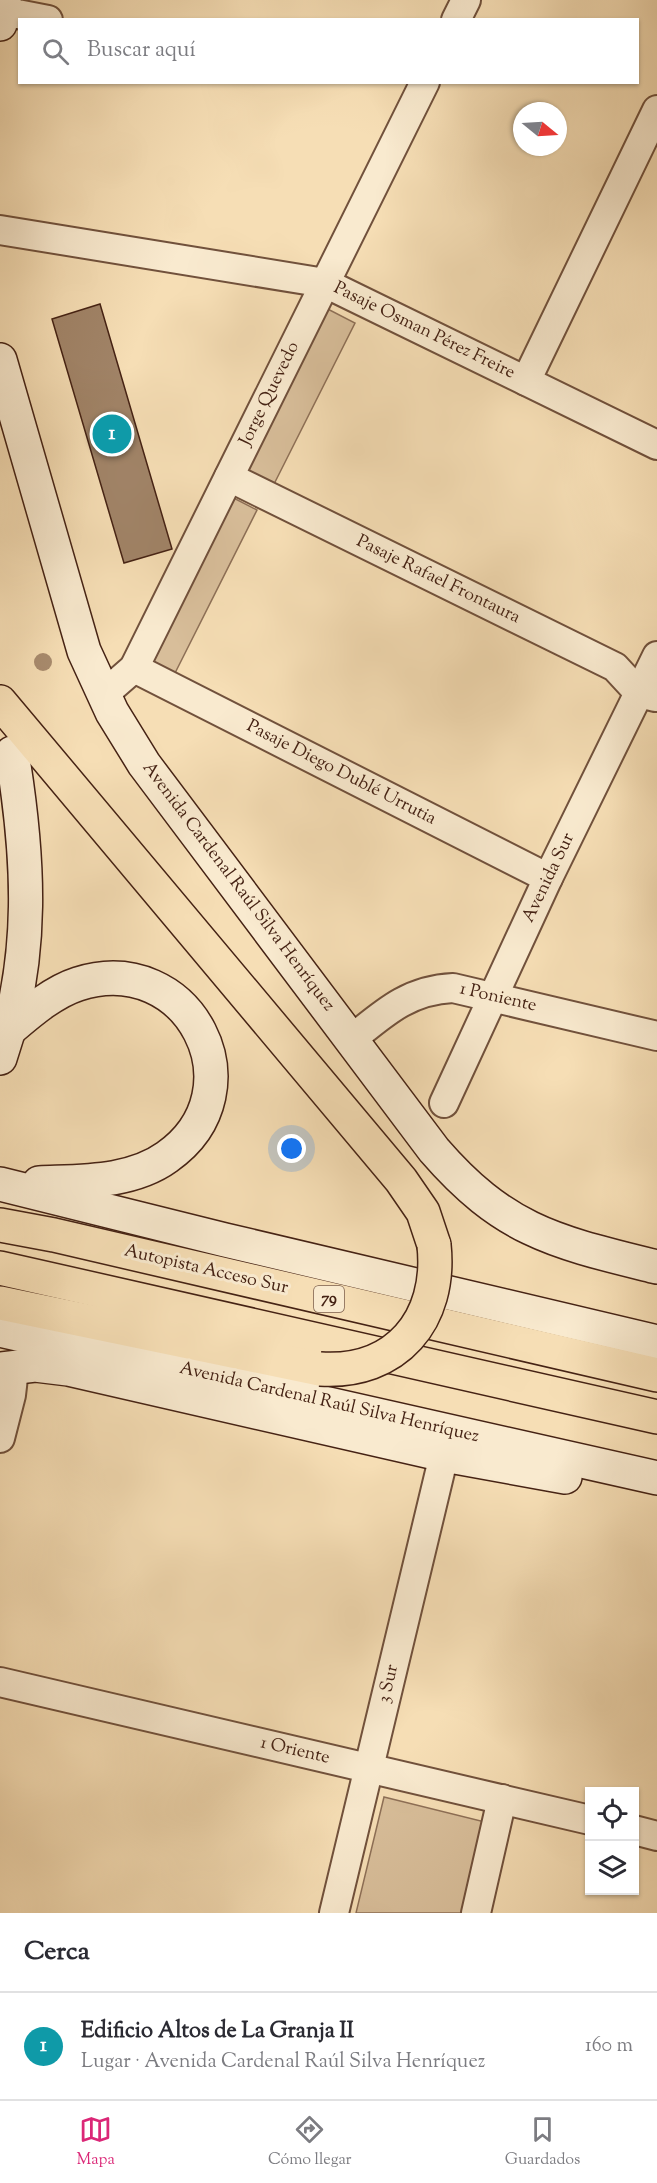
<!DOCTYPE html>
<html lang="es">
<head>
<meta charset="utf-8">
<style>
	:root { --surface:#fff; --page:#f7f7f7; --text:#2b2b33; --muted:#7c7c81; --line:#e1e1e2; --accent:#db2777 }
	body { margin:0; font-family:"Sorts Mill Goudy",serif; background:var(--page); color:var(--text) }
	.controls { position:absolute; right:18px; bottom:18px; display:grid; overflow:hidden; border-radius:0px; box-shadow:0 2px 4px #0004 }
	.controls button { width:54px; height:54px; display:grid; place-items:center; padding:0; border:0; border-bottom:2px solid var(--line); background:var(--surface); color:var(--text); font:30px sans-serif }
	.compass { position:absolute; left:513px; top:102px; width:54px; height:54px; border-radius:50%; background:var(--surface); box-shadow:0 2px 4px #0004; rotate:108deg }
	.you { position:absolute; left:292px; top:1149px; width:21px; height:21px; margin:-15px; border:4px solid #fff; border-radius:50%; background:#1a73e8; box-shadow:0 0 0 9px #1a73e833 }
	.badge { display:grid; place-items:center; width:39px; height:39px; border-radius:50%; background:var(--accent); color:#fff; font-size:20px; font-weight:700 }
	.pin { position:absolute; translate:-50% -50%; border:3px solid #fff; box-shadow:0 2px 6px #0006 }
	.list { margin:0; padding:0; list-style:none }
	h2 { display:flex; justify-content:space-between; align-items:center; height:78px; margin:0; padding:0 24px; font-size:26px }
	h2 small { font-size:20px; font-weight:400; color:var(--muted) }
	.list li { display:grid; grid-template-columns:39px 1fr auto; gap:18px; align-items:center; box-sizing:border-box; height:108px; padding:0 24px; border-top:2px solid var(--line) }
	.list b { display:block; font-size:22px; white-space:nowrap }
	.list p { margin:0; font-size:20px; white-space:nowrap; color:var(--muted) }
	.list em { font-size:20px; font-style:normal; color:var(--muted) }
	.icon { flex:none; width:33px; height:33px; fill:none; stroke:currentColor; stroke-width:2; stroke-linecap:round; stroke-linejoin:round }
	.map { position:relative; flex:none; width:657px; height:1913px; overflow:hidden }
	.search { position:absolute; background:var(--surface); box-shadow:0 2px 4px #0004; left:18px; right:18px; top:18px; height:66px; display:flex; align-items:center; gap:15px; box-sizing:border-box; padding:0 21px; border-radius:0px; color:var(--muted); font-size:22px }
	.sheet { height:186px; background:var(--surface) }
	nav { display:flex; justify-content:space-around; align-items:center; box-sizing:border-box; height:84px; border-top:2px solid var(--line); background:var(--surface); font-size:16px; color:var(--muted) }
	nav a { display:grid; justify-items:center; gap:3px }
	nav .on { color:var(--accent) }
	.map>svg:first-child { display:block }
</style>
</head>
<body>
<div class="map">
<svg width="657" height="1913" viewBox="0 0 657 1913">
	<rect width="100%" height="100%" fill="#f6deb5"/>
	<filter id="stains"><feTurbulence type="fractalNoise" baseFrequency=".00333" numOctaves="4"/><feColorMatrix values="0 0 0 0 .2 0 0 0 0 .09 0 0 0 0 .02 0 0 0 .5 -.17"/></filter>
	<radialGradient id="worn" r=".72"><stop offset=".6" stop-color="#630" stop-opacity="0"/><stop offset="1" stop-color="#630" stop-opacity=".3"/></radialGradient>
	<!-- green -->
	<g fill="#d8be9a" stroke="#8e7057" stroke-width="1.5">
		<polygon points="318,304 355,323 270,492 233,473"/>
		<polygon points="220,491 257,510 172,679 135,661"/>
		<polygon points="384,1797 485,1822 463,1913 356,1913"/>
	</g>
	<!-- building -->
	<polygon fill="#a18468" stroke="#452214" stroke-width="1.5" points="100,304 172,549 124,563 52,319"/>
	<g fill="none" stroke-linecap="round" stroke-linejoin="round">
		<defs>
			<g id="street">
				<polyline points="2,11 48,20"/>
				<polyline points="456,20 466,0"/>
				<polyline points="0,230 325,283 657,445"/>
				<polyline points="526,381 657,110"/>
				<polyline points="229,477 615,667 639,693 655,697"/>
				<polyline points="134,668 548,878"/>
				<polyline points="103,695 134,668 425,82"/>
				<path d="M352 1039C385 1012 409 990 453 988L657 1036"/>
				<polyline points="444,1103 548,878 657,656"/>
				<polyline points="0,1438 11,1395 14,1369"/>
				<polyline points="0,1682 590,1820"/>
				<polyline points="634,1830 657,1836"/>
				<polyline points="334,1913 444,1455"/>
				<polyline points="476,1913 502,1799"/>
			</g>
			<g id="secondary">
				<polyline points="0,24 4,0"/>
				<path d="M0 360 84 651 112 712 144 764 434 1150C505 1232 556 1242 657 1267"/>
				<path d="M10 1029C30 1012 53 992 78 984 189 948 262 1090 167 1157 131 1183 81 1181 39 1183"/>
				<path d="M0 1058C35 957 29 857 12 753"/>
				<polyline points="0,1184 225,1240 657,1342"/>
				<polyline points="0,1330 657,1478"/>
				<polyline points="0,1369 35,1365 68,1369 444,1455 565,1477"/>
			</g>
			<g id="highway">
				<polyline points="0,702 401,1180 423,1212 434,1245"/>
				<polyline points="0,1225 54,1235 657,1375"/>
				<polyline points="0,1268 657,1417"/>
				<polyline points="0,1303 320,1369"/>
			</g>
		</defs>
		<!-- street casing -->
		<use href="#street" stroke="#71513c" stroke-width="32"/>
		<!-- secondary casing -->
		<use href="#secondary" stroke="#452214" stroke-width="36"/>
		<!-- highway casing -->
		<use href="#highway" stroke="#452214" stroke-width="36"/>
		<!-- street -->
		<use href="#street" stroke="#f9eacf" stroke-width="28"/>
		<!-- secondary -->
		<use href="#secondary" stroke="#f9eacf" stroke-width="33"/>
		<!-- highway -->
		<use href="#highway" stroke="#f6deb5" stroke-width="33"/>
		<defs>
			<path id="highway-bridge" d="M320 1369C396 1374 442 1320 434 1245"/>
		</defs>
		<!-- highway-bridge casing -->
		<use href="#highway-bridge" stroke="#452214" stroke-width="36" stroke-linecap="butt"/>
		<!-- highway-bridge -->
		<use href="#highway-bridge" stroke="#f6deb5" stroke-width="33"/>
	</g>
	<!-- trees -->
	<circle fill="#a98c6f" cx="43" cy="662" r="9"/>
	<g text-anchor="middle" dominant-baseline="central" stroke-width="6" stroke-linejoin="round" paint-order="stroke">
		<!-- shield labels -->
		<rect fill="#f9eacf" stroke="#7b5e4c" stroke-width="1.5" x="314" y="1286" width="30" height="26" rx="4.5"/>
		<g font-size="16" font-weight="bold" fill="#452214">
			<text x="329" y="1299">79</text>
		</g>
		<!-- street labels -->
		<g font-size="18" fill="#452214" stroke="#f9eacf">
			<text transform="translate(424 331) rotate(26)">Pasaje Osman Pérez Freire</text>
			<text transform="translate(270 394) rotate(-64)">Jorge Quevedo</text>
			<text transform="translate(438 580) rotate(26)">Pasaje Rafael Frontaura</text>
			<text transform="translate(341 773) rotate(27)">Pasaje Diego Dublé Urrutia</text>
			<text transform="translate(549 878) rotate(-64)">Avenida Sur</text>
			<text transform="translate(238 887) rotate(53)">Avenida Cardenal Raúl Silva Henríquez</text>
			<text transform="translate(498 998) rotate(13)">1 Poniente</text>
			<text transform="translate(206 1270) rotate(13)">Autopista Acceso Sur</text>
			<text transform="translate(329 1403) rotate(13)">Avenida Cardenal Raúl Silva Henríquez</text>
			<text transform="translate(389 1684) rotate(-77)">3 Sur</text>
			<text transform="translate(295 1751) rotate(13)">1 Oriente</text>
		</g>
	</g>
	<rect width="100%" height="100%" filter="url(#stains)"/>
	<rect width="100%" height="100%" fill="url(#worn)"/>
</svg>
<div class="controls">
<button><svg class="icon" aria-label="locate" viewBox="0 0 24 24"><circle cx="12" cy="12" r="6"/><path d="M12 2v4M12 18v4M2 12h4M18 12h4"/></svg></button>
<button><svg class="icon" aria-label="layers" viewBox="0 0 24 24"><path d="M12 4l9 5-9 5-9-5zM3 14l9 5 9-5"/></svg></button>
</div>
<svg class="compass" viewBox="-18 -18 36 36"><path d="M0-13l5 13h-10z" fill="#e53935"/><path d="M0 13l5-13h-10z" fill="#7c7c81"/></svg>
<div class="you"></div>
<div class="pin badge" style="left:112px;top:434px;background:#0f9aa8">1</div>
<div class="search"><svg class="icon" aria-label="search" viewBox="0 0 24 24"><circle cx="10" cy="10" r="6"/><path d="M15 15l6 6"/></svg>Buscar aquí</div>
</div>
<section class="sheet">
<h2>Cerca<small></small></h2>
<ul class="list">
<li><span class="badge" style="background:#0f9aa8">1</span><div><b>Edificio Altos de La Granja II</b><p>Lugar · Avenida Cardenal Raúl Silva Henríquez</p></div><em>160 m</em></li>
</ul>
</section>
<nav>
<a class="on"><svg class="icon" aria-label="map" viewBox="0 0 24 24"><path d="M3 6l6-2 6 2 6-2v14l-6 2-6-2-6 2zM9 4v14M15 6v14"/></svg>Mapa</a>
<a><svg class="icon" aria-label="directions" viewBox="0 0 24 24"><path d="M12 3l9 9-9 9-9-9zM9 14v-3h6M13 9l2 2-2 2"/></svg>Cómo llegar</a>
<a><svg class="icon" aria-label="saved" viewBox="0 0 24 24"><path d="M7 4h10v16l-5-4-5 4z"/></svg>Guardados</a>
</nav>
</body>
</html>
